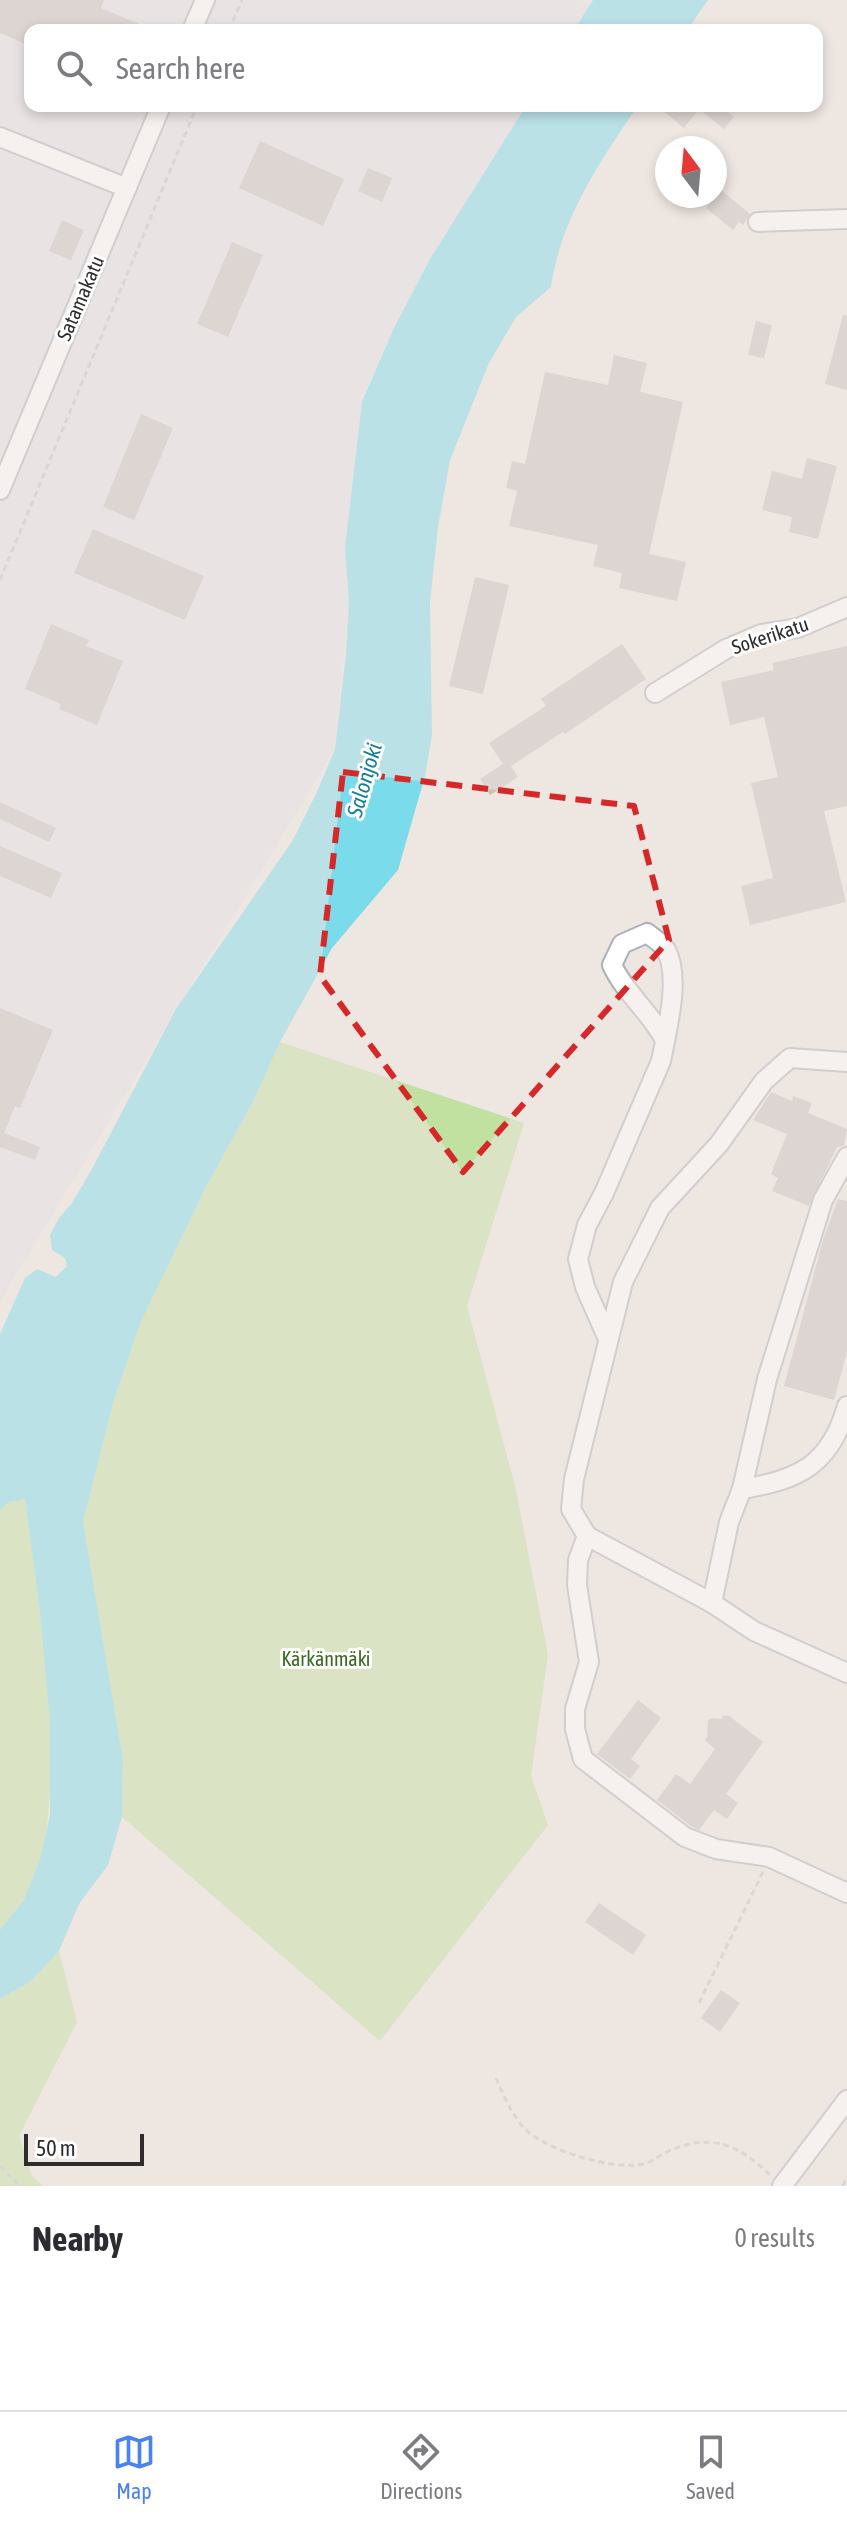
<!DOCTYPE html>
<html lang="en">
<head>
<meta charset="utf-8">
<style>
	:root { --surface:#fff; --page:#f2f2f3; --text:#2b2b33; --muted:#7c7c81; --line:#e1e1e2; --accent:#4a82f2 }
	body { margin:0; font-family:"Asap Condensed",sans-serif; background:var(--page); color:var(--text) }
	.compass { position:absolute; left:655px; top:136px; width:72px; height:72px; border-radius:50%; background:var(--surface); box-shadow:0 4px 12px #0003; rotate:344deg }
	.scale { position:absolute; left:24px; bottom:20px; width:120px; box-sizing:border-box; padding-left:8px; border:4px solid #2d2d2d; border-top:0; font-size:22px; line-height:28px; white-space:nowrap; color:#2d2d2d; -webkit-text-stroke:6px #fff; paint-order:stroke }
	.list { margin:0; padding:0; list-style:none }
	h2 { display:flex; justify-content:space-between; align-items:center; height:104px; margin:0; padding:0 32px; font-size:34px }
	h2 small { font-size:26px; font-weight:400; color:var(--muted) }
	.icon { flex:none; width:44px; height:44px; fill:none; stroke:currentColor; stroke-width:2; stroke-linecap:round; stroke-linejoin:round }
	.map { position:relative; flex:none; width:847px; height:2186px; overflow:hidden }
	.search { position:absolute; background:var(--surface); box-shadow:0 4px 12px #0003; left:24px; right:24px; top:24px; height:88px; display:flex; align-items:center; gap:20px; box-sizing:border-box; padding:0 28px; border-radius:16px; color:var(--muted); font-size:30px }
	.sheet { height:224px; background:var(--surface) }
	nav { display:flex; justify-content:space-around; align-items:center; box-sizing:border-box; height:112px; border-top:2px solid var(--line); background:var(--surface); font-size:22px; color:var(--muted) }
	nav a { display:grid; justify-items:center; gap:4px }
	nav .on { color:var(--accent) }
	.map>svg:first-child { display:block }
</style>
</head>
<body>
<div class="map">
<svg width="847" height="2186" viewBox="0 0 847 2186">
	<rect width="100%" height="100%" fill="#eee6e1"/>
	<!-- industrial -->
	<polygon fill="#e2e1e7" points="0,0 579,0 590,4 574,30 30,30 30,106 526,106 430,259 393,330 362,402 345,548 349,602 335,749 0,1301"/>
	<!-- green -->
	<g fill="#c0e1a0">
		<polygon points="280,1042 524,1123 467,1306 516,1490 548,1655 531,1776 548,1825 380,2041 122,1817 123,1759 83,1522 114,1400 140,1324 206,1187 254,1100"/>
		<path d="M25 1498C38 1596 77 1818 23 1902 17 1912 8 1921 0 1930V1510L9 1502Z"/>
		<polygon points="59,1951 77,2022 19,2136 32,2176 43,2186 0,2186 0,1999 30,1982"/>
	</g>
	<!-- water -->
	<g fill="#7adcea">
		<polygon points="593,0 708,0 687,30 574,30"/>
		<path d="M526 106H638C600 160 560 221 551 287L516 317 489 363 450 460 438 527 430 602 432 735 425 776 398 870 332 948 280 1042 254 1100 206 1187 140 1324 114 1400 83 1522 123 1759 122 1817 108 1865 79 1904 59 1951 30 1982 0 1999V1930L24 1900 40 1860 50 1815V1721L40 1611 25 1499 9 1502 0 1510V1334L25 1278 37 1269 56 1277 67 1266 65 1258 52 1250 50 1235 59 1218 72 1203 93 1167 176 1009 293 840 317 792 335 749 346 654 349 602 345 548 362 402 393 330 430 259Z"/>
	</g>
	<!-- building -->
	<g fill="#c7c1bc">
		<polygon points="0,0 104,0 101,8 153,30 30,30 30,46 0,33"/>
		<polygon points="657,106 721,106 734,117 724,129 699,109 684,128"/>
		<polygon points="260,141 344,179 323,226 239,188"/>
		<polygon points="368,168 392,178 382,202 358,191"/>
		<polygon points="721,190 750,214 743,225 739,222 733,230 706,208"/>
		<polygon points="62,220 84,230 71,260 49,251"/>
		<polygon points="232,242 263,255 228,337 197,324"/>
		<polygon points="843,315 847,316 847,390 825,384"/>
		<polygon points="756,321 772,325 764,358 748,355"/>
		<polygon points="614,355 647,363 640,392 683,402 649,554 686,562 677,601 619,588 622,573 593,566 598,545 509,526 517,491 506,488 512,461 525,464 545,372 608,385"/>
		<polygon points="141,414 173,428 134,520 103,507"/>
		<polygon points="807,458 837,466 818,539 789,532 792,517 762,510 772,471 802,479"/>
		<polygon points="93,529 204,576 185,620 74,573"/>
		<polygon points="475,577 509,585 483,694 449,686"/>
		<polygon points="51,624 89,640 86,646 123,661 97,725 59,709 61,704 25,689"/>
		<polygon points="622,644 646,679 565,734 563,732 511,766 518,777 490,795 480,779 503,764 489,743 546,706 541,699"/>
		<polygon points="847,646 847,806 824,811 846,902 750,925 741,886 773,878 751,783 778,777 764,717 730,725 721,682 774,670 772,663"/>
		<polygon points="0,802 56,828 49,842 0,819"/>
		<polygon points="0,846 62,873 51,898 0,876"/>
		<polygon points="0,1008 53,1030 20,1108 15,1106 4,1133 40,1147 35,1160 0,1147"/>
		<polygon points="771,1092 792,1101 793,1096 812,1103 808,1113 847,1129 844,1146 837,1147 809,1206 772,1191 778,1178 771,1174 787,1134 753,1120"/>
		<polygon points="838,1199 847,1201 847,1352 834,1400 784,1386 823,1240"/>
		<polygon points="638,1700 661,1718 631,1759 640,1766 630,1779 597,1754"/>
		<polygon points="728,1715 763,1742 726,1794 738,1803 727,1819 714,1810 699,1830 691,1826 657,1800 676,1774 690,1784 715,1749 705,1740 707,1737 708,1720 712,1718 722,1719 722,1716"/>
		<polygon points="599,1903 646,1935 633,1955 585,1922"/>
		<polygon points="721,1990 740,2003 720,2032 701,2018"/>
	</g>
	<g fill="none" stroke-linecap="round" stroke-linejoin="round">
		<defs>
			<g id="minor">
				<polyline points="192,30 205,0"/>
				<polyline points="0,137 127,188"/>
				<polyline points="758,222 847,219"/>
				<polyline points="0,490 161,106"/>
				<polyline points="655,693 726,649 761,634 798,628 847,607"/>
				<polyline points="847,1062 790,1058 764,1081 719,1144 660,1208 623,1282 574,1479 571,1509 587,1536 712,1603 754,1631 847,1673"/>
				<path d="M608 1339 585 1287 578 1259 587 1225 604 1193 661 1061C667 1030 681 977 666 950 662 943 653 938 647 933L622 944 612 965C625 993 650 1012 665 1040"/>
				<path d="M742 1489C799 1480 830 1465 847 1406"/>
				<polyline points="587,1536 578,1560 577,1585 589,1662 575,1709 575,1729 583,1759 685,1837 716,1849 769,1857 847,1893"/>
				<polyline points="712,1603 729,1522 742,1489 767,1379 823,1200 847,1157"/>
				<polyline points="782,2186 847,2100"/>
			</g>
		</defs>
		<!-- minor casing -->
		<use href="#minor" stroke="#adb1b9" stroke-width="22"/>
		<!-- path -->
		<g stroke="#c4c4c4" stroke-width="3" stroke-dasharray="6 4" stroke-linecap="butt">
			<polyline points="229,30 242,0"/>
			<polyline points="0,580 197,106"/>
			<polyline points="699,2003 763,1872"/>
			<path d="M496 2078C503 2094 511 2113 523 2127 544 2150 613 2171 644 2164 653 2161 662 2154 671 2150 713 2133 739 2145 770 2175"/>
			<polyline points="0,2166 20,2186"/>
			<polyline points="843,2186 847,2176"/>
		</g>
		<!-- minor -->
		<use href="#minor" stroke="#fff" stroke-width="18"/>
	</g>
	<!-- marked area -->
	<path d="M0 0H847V2186H0ZM343 772 634 806 669 940 463 1172 320 976Z" fill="#eee6e1" fill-opacity=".55" fill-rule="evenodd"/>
	<path fill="none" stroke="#d62828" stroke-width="6" stroke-dasharray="16 10" stroke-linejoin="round" d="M343 772 634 806 669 940 463 1172 320 976Z"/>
	<g text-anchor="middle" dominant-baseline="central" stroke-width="6" stroke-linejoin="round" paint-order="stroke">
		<!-- street labels -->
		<g font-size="20" fill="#2d2d2d" stroke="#fff">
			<text transform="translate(80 298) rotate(-67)">Satamakatu</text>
			<text transform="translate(770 635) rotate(-18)">Sokerikatu</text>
		</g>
		<!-- park labels -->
		<g font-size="20" fill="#39691f" stroke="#fff">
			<text x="326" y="1658">Kärkänmäki</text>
		</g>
		<!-- water labels -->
		<g font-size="22" font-style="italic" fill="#14809b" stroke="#fff">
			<text transform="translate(364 780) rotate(-74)">Salonjoki</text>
		</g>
	</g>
</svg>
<svg class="compass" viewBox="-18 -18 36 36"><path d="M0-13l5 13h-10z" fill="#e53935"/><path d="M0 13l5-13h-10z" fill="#7c7c81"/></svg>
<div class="scale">50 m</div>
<div class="search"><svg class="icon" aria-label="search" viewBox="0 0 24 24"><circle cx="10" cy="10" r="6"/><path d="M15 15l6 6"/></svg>Search here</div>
</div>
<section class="sheet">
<h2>Nearby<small>0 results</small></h2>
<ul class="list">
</ul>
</section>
<nav>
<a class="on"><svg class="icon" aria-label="map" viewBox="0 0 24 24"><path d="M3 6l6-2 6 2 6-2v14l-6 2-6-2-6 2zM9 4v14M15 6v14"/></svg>Map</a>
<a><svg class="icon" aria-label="directions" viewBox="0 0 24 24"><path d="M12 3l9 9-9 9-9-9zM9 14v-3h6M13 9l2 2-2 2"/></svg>Directions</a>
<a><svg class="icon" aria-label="saved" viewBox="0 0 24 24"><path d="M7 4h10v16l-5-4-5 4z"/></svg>Saved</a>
</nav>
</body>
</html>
